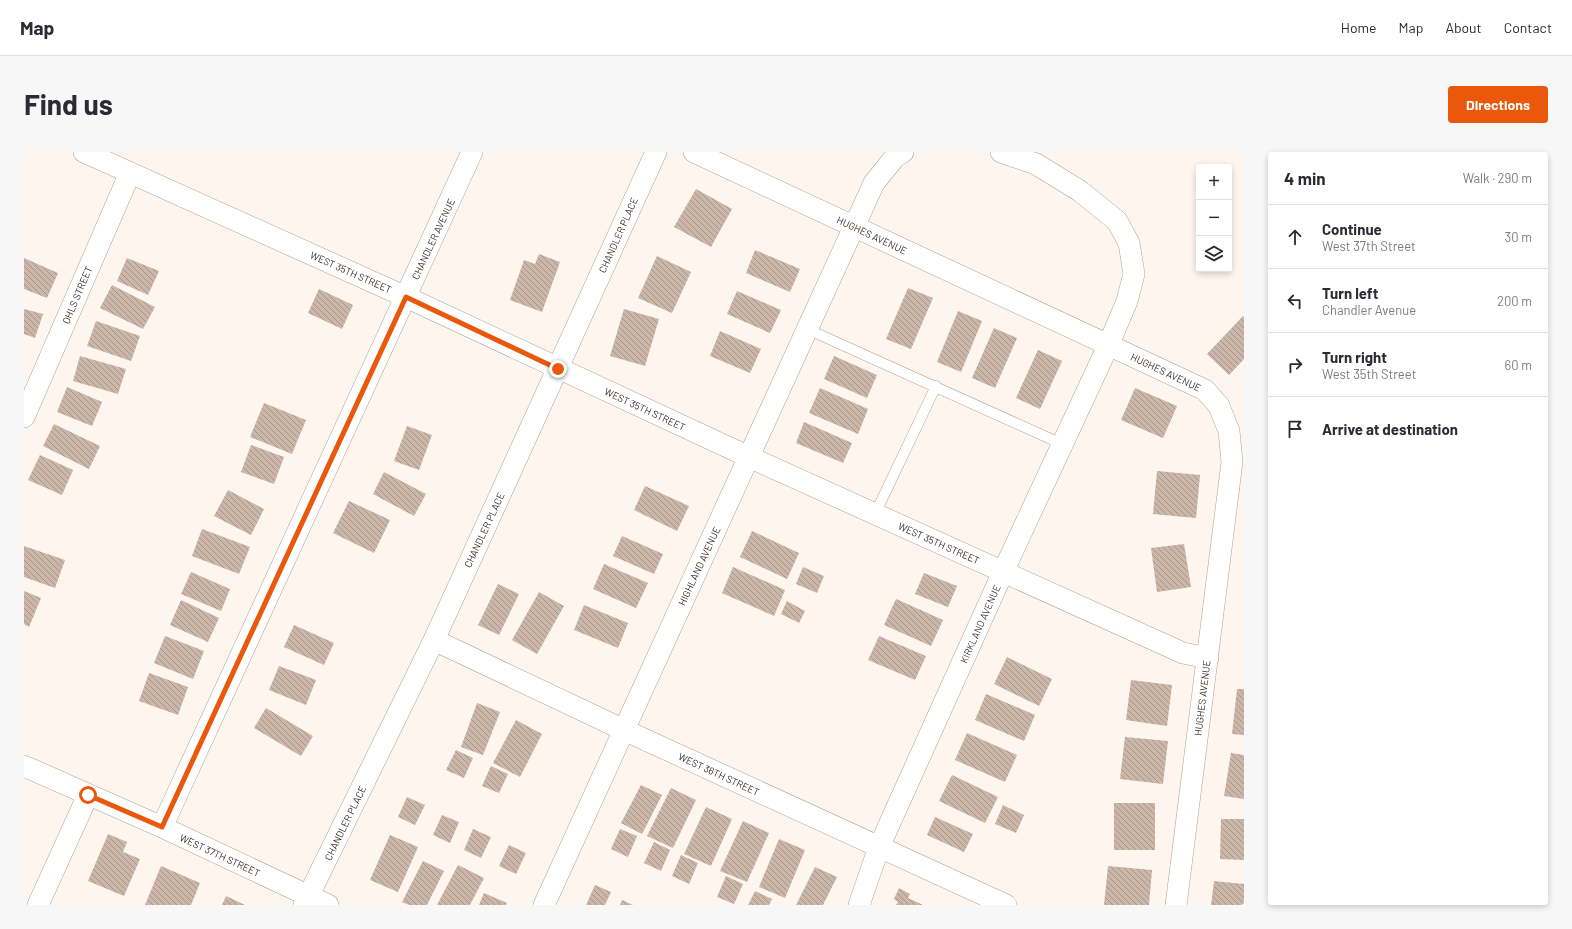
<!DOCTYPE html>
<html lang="en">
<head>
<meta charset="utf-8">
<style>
	:root { --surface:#fff; --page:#f7f7f7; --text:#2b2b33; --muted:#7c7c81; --line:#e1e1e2; --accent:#ea580c }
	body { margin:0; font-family:Barlow,sans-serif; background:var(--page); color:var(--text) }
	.controls { position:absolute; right:12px; top:12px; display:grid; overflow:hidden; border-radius:4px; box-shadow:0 2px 6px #0003 }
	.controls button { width:36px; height:36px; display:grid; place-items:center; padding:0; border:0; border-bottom:1px solid var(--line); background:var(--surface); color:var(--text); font:20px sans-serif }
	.stop { position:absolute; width:12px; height:12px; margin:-9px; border:3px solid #ea580c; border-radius:50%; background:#fff }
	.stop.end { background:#ea580c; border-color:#fff; box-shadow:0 1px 4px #0008 }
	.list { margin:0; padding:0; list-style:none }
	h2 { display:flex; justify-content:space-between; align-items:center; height:52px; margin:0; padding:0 16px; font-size:17px }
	h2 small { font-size:13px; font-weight:400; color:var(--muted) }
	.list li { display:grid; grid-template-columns:26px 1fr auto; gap:12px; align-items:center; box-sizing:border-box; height:64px; padding:0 16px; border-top:1px solid var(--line) }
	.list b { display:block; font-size:15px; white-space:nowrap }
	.list p { margin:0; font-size:13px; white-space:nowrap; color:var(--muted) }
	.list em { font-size:13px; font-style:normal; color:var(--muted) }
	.icon { flex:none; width:22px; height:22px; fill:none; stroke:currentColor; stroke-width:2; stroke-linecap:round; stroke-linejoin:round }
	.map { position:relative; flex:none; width:1220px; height:753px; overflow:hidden; border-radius:4px }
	header { display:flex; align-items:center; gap:24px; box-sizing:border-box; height:56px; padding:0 20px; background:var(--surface); border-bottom:1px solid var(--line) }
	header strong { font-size:19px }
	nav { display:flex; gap:22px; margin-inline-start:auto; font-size:14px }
	.intro { display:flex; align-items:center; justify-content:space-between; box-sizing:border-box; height:96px; padding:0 24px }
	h1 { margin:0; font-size:28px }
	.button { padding:10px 18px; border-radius:4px; background:var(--accent); color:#fff; font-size:14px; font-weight:700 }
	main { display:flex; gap:24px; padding:0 24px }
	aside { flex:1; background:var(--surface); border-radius:4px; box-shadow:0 2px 6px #0003 }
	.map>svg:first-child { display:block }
</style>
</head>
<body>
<header>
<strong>Map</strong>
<nav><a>Home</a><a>Map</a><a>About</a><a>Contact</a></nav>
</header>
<div class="intro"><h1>Find us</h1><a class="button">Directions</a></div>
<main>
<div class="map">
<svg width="1220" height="753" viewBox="0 0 1220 753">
	<defs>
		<pattern id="building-back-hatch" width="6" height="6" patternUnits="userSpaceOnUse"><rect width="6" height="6" fill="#cbb6a8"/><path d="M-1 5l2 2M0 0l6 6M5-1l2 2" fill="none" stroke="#a69589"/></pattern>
	</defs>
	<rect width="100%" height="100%" fill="#fef5ef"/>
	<!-- building -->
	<g fill="url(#building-back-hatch)">
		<polygon points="672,37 708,57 687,95 650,75"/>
		<polygon points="731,98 776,117 766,140 722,121"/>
		<polygon points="515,102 536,110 518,160 486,148 500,108 511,112"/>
		<polygon points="633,104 667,120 648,161 614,146"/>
		<polygon points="0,106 34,121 23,146 0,137"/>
		<polygon points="103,106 135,119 124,143 93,129"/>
		<polygon points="88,133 131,155 119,177 76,156"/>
		<polygon points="884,136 909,146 887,197 862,187"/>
		<polygon points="295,137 329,153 318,177 284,161"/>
		<polygon points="713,139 757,158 746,181 703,162"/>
		<polygon points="0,157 19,162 11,186 0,182"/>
		<polygon points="600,157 635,167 621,214 586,204"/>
		<polygon points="934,159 958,169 937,220 913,210"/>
		<polygon points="1219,164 1220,165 1220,207 1205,223 1183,202"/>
		<polygon points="72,169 116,184 107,209 63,194"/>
		<polygon points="970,176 993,186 971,236 948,226"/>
		<polygon points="696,179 737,197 726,221 686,204"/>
		<polygon points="1014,198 1038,209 1016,257 992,246"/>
		<polygon points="56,204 102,217 94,242 49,229"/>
		<polygon points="810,204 853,223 843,246 800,227"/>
		<polygon points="43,235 78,250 68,274 33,260"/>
		<polygon points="796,236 844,257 834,282 785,261"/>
		<polygon points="1111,236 1153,254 1139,286 1097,268"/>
		<polygon points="240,251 282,268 268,302 226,285"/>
		<polygon points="780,270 828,291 819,311 772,291"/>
		<polygon points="30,272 76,294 65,317 19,294"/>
		<polygon points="383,274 408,283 395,318 370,309"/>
		<polygon points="227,293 260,305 250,332 217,320"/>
		<polygon points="16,303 49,318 38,343 4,328"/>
		<polygon points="1133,319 1176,323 1172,366 1129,362"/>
		<polygon points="360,320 402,342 390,364 349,342"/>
		<polygon points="621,334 665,354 653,379 610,358"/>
		<polygon points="204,338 240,357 227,383 190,364"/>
		<polygon points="325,349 366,368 350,401 309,381"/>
		<polygon points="178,377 226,395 215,422 168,404"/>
		<polygon points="728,379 775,401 763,427 716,405"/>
		<polygon points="598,384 639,402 630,422 589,404"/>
		<polygon points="1160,392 1167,435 1133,440 1127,396"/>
		<polygon points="0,394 41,408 31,436 0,425"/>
		<polygon points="580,412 624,431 612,456 569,437"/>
		<polygon points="709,415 761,438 750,464 698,441"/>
		<polygon points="779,415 800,424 793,441 772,432"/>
		<polygon points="167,420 206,437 197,459 157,442"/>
		<polygon points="900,421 933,434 924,455 891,442"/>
		<polygon points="474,432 495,442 475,483 454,473"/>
		<polygon points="0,439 17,446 5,475 0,472"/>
		<polygon points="515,440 540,454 513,502 488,488"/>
		<polygon points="872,447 919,468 907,494 860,473"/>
		<polygon points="157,448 195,466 184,490 146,473"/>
		<polygon points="763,449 781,459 775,471 757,462"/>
		<polygon points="560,453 604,471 594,496 550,478"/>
		<polygon points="270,473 310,491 300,513 260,495"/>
		<polygon points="141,484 180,499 169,527 130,511"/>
		<polygon points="855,484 902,504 891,528 844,508"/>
		<polygon points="983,505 1028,527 1015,554 970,532"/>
		<polygon points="255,514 292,528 282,553 245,538"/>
		<polygon points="125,521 164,535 154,563 115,549"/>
		<polygon points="1107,528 1148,533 1143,574 1102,568"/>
		<polygon points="1213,537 1220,537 1220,583 1208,582"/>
		<polygon points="962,542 1011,563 1000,589 951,568"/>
		<polygon points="453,551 476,560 459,603 437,595"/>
		<polygon points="242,556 289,584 277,604 230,576"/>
		<polygon points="492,568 518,582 496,625 469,611"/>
		<polygon points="943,581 993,603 981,630 931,608"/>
		<polygon points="1101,585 1144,589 1139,632 1096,627"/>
		<polygon points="432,598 449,606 440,626 422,618"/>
		<polygon points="1207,601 1220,603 1220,647 1200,644"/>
		<polygon points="467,614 484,622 475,641 458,634"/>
		<polygon points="928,623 974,645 961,671 915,649"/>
		<polygon points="617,633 638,643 618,682 597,671"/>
		<polygon points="647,636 672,648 649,696 623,684"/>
		<polygon points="383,645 401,653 391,673 374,665"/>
		<rect x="1090" y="651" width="41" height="47"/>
		<polygon points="979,653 1000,663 992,681 971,672"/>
		<polygon points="682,655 708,667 687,714 660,702"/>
		<polygon points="418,663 435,670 426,691 409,683"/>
		<polygon points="911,665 949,682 940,700 903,683"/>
		<polygon points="1197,667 1220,667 1220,708 1196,707"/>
		<polygon points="719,669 745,681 723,730 696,719"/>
		<polygon points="449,677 467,685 457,706 440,698"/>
		<polygon points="596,677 613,684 604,705 587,697"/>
		<polygon points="84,682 103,690 99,700 116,707 100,744 64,729"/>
		<polygon points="366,683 394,695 374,740 346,728"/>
		<polygon points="755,687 781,698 761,746 735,735"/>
		<polygon points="630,690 646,698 637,719 620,711"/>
		<polygon points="485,693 502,701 492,722 475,714"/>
		<polygon points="657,703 674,711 665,732 648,724"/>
		<polygon points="399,709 420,719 403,753 385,753 378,750"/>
		<polygon points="434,713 460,726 446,753 413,753"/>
		<polygon points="137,714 176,731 167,753 121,753"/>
		<polygon points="1084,714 1128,718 1125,753 1080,753"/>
		<polygon points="791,715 813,725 799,753 772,753"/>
		<polygon points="702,724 719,732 710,752 693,745"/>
		<polygon points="1190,729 1220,732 1220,753 1187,753"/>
		<polygon points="571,733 587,740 581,753 562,753"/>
		<polygon points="875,736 886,742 884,746 899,753 872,753 874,750 870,747"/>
		<polygon points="731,739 748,747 745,753 724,753"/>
		<polygon points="460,741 483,751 482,753 455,753"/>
		<polygon points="202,744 221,753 198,753"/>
		<polygon points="598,748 609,753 596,753"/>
	</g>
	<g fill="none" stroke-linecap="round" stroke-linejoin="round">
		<defs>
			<g id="lane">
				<polyline points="783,177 1038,292"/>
				<polyline points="851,362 912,234"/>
			</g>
			<g id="street">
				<polyline points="60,0 382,145 725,305 1159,501 1184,506"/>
				<polyline points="670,0 1181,238 1195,254 1205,279 1208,310 1152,753"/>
				<polyline points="0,265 106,21"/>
				<polyline points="410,488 600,578 982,753"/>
				<polyline points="0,614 138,675 304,753"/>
				<polyline points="138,675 448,0"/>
				<polyline points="14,753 64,643"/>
				<polyline points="280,753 410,488 632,0"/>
				<polyline points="520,753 850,31 871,5 879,0"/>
				<polyline points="835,753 855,695 979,420 1084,194 1103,149 1110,122 1105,91 1093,69 1056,39 1012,12 977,0"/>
			</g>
		</defs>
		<!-- lane casing -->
		<use href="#lane" stroke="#b4a092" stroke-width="11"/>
		<!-- street casing -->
		<use href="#street" stroke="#b4a092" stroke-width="22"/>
		<!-- lane -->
		<use href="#lane" stroke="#fff" stroke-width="10"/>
		<!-- street -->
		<use href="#street" stroke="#fff" stroke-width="21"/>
	</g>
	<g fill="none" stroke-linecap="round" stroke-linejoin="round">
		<!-- route -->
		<polyline stroke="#ea580c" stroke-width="5" points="64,643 138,675 382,145 534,217"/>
	</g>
	<g text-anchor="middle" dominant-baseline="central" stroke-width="4" stroke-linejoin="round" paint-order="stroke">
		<!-- street labels -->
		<g font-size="10" fill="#3a312c" stroke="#fff">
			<text transform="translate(594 83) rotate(-66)">CHANDLER PLACE</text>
			<text transform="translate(848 83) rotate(25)">HUGHES AVENUE</text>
			<text transform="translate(409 87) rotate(-65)">CHANDLER AVENUE</text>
			<text transform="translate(327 120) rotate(24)">WEST 35TH STREET</text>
			<text transform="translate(53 143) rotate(-67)">OHLS STREET</text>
			<text transform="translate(1142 220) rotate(25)">HUGHES AVENUE</text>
			<text transform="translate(621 257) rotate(25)">WEST 35TH STREET</text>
			<text transform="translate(460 378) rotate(-65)">CHANDLER PLACE</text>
			<text transform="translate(915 391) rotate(24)">WEST 35TH STREET</text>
			<text transform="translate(675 414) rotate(-65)">HIGHLAND AVENUE</text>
			<text transform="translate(956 472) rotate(-66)">KIRKLAND AVENUE</text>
			<text transform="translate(1178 546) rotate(-83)">HUGHES AVENUE</text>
			<text transform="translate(695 622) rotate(25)">WEST 36TH STREET</text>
			<text transform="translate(321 671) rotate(-64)">CHANDLER PLACE</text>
			<text transform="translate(196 703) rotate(25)">WEST 37TH STREET</text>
		</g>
	</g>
</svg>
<div class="controls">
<button>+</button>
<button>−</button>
<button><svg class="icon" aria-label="layers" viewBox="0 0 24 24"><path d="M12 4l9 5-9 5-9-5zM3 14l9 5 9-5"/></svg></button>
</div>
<div class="stop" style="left:64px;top:643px"></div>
<div class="stop end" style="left:534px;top:217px"></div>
</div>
<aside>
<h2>4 min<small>Walk · 290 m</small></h2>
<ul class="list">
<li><svg class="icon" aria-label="ahead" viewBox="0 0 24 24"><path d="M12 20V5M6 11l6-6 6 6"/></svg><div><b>Continue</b><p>West 37th Street</p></div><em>30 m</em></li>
<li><svg class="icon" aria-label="left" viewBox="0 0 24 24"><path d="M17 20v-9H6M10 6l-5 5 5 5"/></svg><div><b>Turn left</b><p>Chandler Avenue</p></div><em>200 m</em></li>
<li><svg class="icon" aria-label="right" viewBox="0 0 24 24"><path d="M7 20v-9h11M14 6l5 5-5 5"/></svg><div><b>Turn right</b><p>West 35th Street</p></div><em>60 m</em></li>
<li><svg class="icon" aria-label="arrive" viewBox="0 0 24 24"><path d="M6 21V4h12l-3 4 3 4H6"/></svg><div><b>Arrive at destination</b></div></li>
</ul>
</aside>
</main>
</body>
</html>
